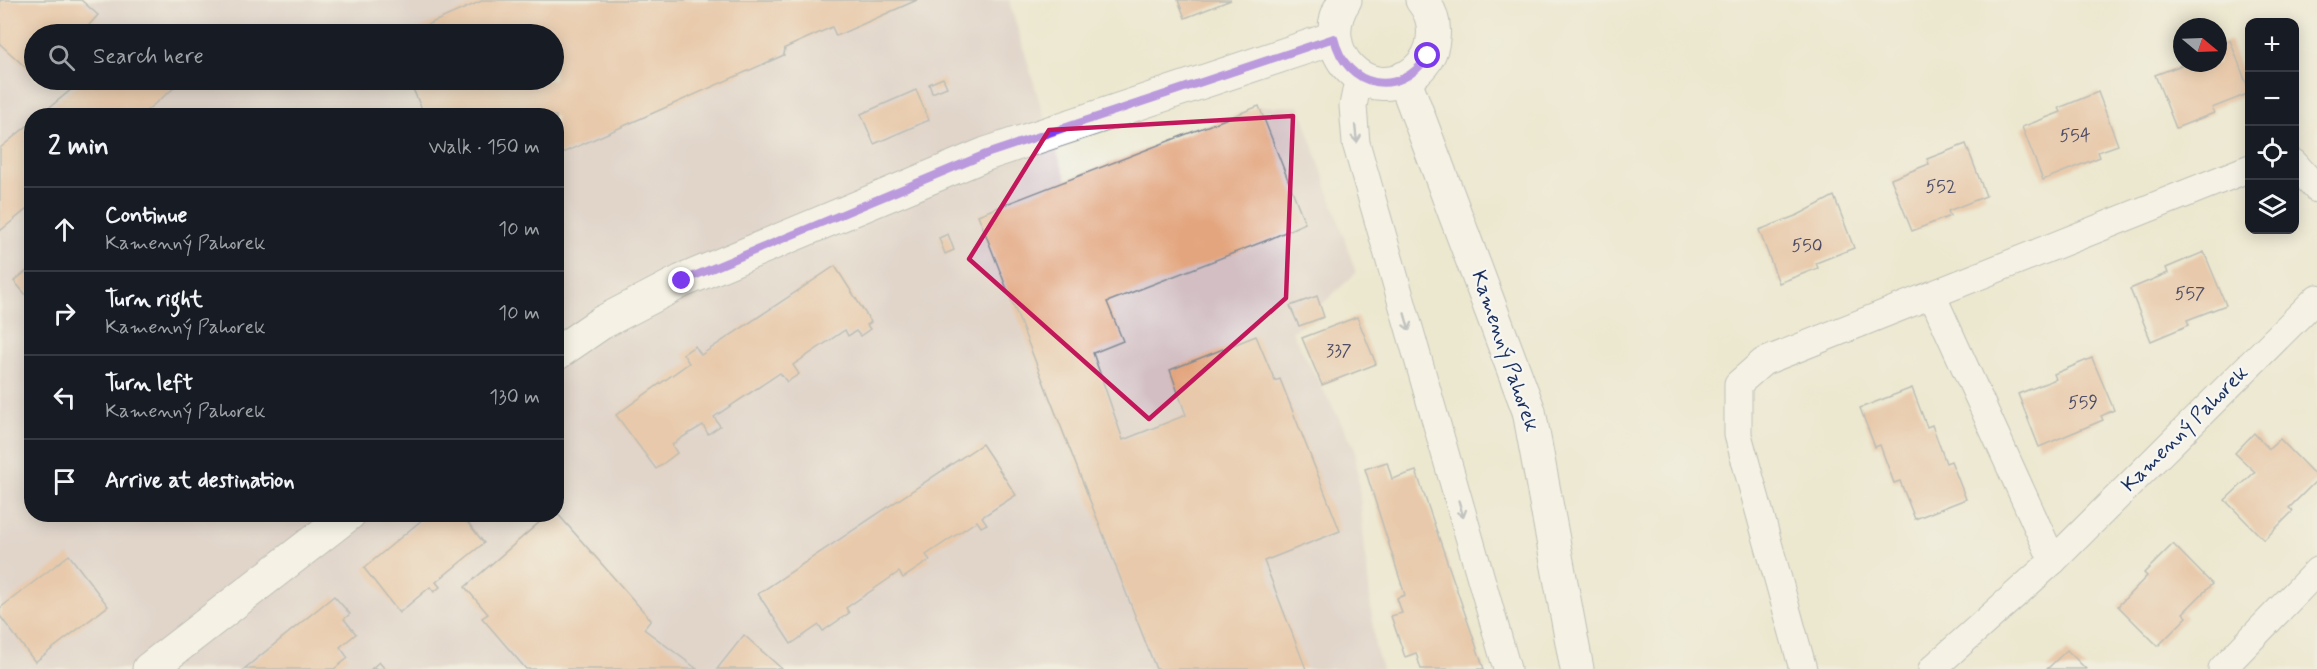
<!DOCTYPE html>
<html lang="en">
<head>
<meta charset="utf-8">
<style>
	:root { --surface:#171b24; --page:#20242c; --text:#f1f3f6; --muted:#9ea1a6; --line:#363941 }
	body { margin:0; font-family:Mynerve,sans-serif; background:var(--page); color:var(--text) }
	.controls { position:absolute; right:18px; top:18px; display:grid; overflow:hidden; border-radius:12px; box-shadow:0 3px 15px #0003 }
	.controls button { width:54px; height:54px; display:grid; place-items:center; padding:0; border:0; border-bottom:2px solid var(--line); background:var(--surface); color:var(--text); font:30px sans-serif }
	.compass { position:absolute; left:2173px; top:18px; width:54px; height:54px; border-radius:50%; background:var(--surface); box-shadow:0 3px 15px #0003; rotate:109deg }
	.stop { position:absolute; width:18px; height:18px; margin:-14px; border:4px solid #7c3aed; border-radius:50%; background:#fff }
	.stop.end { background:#7c3aed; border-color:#fff; box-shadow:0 2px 6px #0008 }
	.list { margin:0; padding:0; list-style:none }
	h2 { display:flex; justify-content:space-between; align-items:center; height:78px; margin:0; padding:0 24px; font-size:26px }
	h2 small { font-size:20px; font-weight:400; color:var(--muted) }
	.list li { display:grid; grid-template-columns:39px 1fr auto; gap:18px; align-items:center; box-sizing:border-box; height:84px; padding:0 24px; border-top:2px solid var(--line) }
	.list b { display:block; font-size:22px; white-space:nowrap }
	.list p { margin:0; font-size:20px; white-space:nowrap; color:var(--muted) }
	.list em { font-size:20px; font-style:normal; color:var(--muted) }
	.icon { flex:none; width:33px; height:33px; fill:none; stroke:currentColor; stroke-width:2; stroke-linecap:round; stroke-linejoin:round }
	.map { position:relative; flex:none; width:2317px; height:669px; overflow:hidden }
	.search { position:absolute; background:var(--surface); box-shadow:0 3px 15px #0003; left:24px; top:24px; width:540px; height:66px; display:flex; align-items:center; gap:15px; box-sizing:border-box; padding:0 21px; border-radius:33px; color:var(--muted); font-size:22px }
	.panel { position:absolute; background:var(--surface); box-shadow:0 3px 15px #0003; left:24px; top:108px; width:540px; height:414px; border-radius:24px }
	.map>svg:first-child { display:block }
</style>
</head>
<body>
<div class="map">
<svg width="2317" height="669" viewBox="0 0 2317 669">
	<rect width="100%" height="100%" fill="#f6f6f2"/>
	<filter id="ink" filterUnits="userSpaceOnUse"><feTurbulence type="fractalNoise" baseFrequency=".0167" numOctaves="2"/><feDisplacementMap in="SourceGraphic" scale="12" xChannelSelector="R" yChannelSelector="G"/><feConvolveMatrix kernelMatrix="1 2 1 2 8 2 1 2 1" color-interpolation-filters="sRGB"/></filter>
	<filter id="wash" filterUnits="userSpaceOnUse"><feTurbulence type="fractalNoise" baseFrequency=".008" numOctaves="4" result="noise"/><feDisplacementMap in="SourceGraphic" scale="24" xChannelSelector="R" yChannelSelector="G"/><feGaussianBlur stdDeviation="1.35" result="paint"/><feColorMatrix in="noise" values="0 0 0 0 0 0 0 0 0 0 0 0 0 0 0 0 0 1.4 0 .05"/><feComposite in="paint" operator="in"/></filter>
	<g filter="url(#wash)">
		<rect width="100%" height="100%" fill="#ece8cf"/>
		<!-- industrial -->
		<path fill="#d2bec3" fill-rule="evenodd" d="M0 0H1009L1046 123 1067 180 1259 106H1300L1356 273 1292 332 1355 448 1375 646 1382 669H0ZM34 34H554V80H34ZM32 116H556V514H32Z"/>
		<g id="blocks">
			<!-- building -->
			<g fill="#e3a57e">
				<polygon points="0,0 81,0 98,15 81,34 34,34 34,75 0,44"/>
				<polygon points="484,0 917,0 836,36 832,27 785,48 784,55 556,156 556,116 425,116 409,80 554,80 554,34 406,34"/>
				<polygon points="1178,0 1231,0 1185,18"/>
				<polygon points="2230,40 2250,93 2212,108 2214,113 2176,128 2155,75 2187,63 2218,63 2218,45"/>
				<polygon points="943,78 947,87 932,93 929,84"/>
				<polygon points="83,80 167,80 174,88 140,116 39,116"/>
				<polygon points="916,90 929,120 874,144 861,114"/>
				<polygon points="2098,92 2118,145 2098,152 2100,157 2043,180 2022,127 2061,112 2059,108"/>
				<polygon points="1259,106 1305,223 1270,239 1107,302 1123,341 1093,353 1123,440 1186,415 1170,370 1256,336 1275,381 1280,379 1340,531 1264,561 1306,669 1156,669 978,215"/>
				<polygon points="32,122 32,205 0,231 0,148"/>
				<polygon points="1966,144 1986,196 1948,211 1950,216 1912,231 1891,179 1929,164 1927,159"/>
				<polygon points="1834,196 1854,248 1816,263 1818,268 1779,283 1759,230 1798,215"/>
				<polygon points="948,234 954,250 945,254 939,238"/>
				<polygon points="2204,252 2226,305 2187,320 2189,325 2151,341 2130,289 2168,273 2166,268"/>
				<polygon points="835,266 871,322 867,325 870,329 860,336 856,331 848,336 845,330 793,365 799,374 787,382 780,373 714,417 720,426 708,434 703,425 683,437 672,445 677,453 656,469 616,415 689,363 683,354 695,346 701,355"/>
				<polygon points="32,267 32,302 14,281"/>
				<polygon points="1317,296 1324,317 1299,326 1290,306"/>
				<polygon points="1357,317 1376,364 1322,385 1302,338"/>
				<polygon points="2092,358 2114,410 2101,416 2103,420 2039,447 2018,394 2056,379 2054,374"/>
				<polygon points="1912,388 1927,427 1932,425 1946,463 1951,461 1966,499 1915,519 1900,481 1894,483 1880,445 1875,447 1860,408"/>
				<polygon points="2254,433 2269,449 2280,439 2317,477 2317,480 2289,508 2293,511 2264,540 2225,500 2255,472 2235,453"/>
				<polygon points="982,444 1016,495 982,517 987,524 981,527 977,521 926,555 930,560 903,578 899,572 846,608 849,613 823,631 819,625 791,644 758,594"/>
				<polygon points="1387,462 1392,479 1416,471 1484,669 1421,669 1416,653 1405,657 1391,616 1402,613 1397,598 1405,595 1365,469"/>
				<polygon points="556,512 651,620 644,629 697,669 526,669 482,618 488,614 465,587 549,514 556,514"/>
				<polygon points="429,514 461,514 484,543 436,582 440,587 434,592 430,587 399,613 364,568"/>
				<polygon points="490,514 505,514 496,522"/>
				<polygon points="2173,544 2212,584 2183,613 2187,617 2158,646 2118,606 2147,576 2144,573"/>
				<polygon points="69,555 108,606 35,662 0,616 0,608"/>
				<polygon points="334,596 350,614 344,619 356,634 340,647 348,658 334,669 244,669"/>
				<polygon points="744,635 782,669 717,669"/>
				<polygon points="2067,650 2086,669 2047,669"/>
				<polygon points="379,662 385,669 371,669"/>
			</g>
		</g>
	</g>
	<g filter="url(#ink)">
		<use href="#blocks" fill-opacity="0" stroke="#848c96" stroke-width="1.5"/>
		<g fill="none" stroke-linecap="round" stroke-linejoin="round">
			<defs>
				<g id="minor">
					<polyline points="1359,76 1353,106 1356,143 1507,669"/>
					<polyline points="2294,163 2317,189"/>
					<polyline points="1932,295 2053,561"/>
					<polyline points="1803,669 1738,435 1738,384 1763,362 2250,168"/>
					<polyline points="1932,669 2053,561 2317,298"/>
					<polyline points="2222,669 2317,571"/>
				</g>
				<g id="tertiary">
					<path d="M1345 0C1311 50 1369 110 1416 71 1426 62 1432 52 1433 39 1435 24 1431 11 1422 0"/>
					<polyline points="1404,78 1529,411 1577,669"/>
					<polyline points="556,354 601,323 682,281 986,154 1334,38"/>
					<polyline points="149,669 349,514"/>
				</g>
			</defs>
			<!-- minor casing -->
			<use href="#minor" stroke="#848c96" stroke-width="29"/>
			<!-- tertiary casing -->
			<use href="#tertiary" stroke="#848c96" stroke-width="35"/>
			<!-- minor -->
			<use href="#minor" stroke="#fff" stroke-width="27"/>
			<!-- tertiary -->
			<use href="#tertiary" stroke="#fff" stroke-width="33"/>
		</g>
		<!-- one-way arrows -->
		<defs><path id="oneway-shaft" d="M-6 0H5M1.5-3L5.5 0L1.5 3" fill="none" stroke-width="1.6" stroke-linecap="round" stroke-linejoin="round" transform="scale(1.5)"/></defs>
		<g stroke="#8d97ae">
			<use href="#oneway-shaft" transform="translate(1356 134) rotate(84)"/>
			<use href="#oneway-shaft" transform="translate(1407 322) rotate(74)"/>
			<use href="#oneway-shaft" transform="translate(1461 509) rotate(74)"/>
		</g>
	</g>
	<g fill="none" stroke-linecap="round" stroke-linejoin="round" filter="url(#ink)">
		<!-- route -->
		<path stroke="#7c3aed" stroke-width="8" d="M682 281 986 154 1334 38C1346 88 1399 99 1428 56"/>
	</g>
	<!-- marked area -->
	<path d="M0 0H2317V669H0ZM1293 116 1286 298 1149 419 969 259 1049 130Z" fill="#ece8cf" fill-opacity=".55" fill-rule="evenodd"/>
	<path fill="none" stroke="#c2185b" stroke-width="4.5" stroke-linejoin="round" d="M1293 116 1286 298 1149 419 969 259 1049 130Z"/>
	<g text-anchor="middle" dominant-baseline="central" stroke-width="4.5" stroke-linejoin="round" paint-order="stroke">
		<!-- number labels -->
		<g font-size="18" fill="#4d4c66">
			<text x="2075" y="136">554</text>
			<text x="1941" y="187">552</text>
			<text x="1807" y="246">550</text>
			<text x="2190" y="294">557</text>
			<text x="1339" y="351">337</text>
			<text x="2083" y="403">559</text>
		</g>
		<!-- street labels -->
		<g font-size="21" fill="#1b2f5e" stroke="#f6f6f2">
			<text transform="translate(1505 351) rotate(71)">Kamenný Pahorek</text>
			<text transform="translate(2185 429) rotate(-45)">Kamenný Pahorek</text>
		</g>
	</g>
</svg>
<div class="controls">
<button>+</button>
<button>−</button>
<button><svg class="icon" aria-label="locate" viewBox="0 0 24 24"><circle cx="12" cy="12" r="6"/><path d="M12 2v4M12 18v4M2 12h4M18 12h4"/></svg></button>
<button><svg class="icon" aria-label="layers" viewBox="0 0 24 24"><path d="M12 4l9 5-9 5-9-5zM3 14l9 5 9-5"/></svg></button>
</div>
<svg class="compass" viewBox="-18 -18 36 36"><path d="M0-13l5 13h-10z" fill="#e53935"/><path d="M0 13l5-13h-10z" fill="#9ea1a6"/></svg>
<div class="stop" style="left:1428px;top:56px"></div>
<div class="stop end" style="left:682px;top:281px"></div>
<div class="search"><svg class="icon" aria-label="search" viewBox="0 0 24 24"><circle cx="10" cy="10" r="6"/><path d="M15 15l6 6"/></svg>Search here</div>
<section class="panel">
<h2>2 min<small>Walk · 150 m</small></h2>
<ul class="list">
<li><svg class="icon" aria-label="ahead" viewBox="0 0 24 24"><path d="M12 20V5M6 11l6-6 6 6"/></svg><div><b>Continue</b><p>Kamenný Pahorek</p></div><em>10 m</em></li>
<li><svg class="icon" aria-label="right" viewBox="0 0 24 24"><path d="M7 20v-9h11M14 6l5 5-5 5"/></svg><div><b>Turn right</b><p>Kamenný Pahorek</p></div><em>10 m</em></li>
<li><svg class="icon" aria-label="left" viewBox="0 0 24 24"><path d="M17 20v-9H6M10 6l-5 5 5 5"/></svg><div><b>Turn left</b><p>Kamenný Pahorek</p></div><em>130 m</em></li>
<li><svg class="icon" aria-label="arrive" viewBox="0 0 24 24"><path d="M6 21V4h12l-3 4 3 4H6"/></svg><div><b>Arrive at destination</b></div></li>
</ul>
</section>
</div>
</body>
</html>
